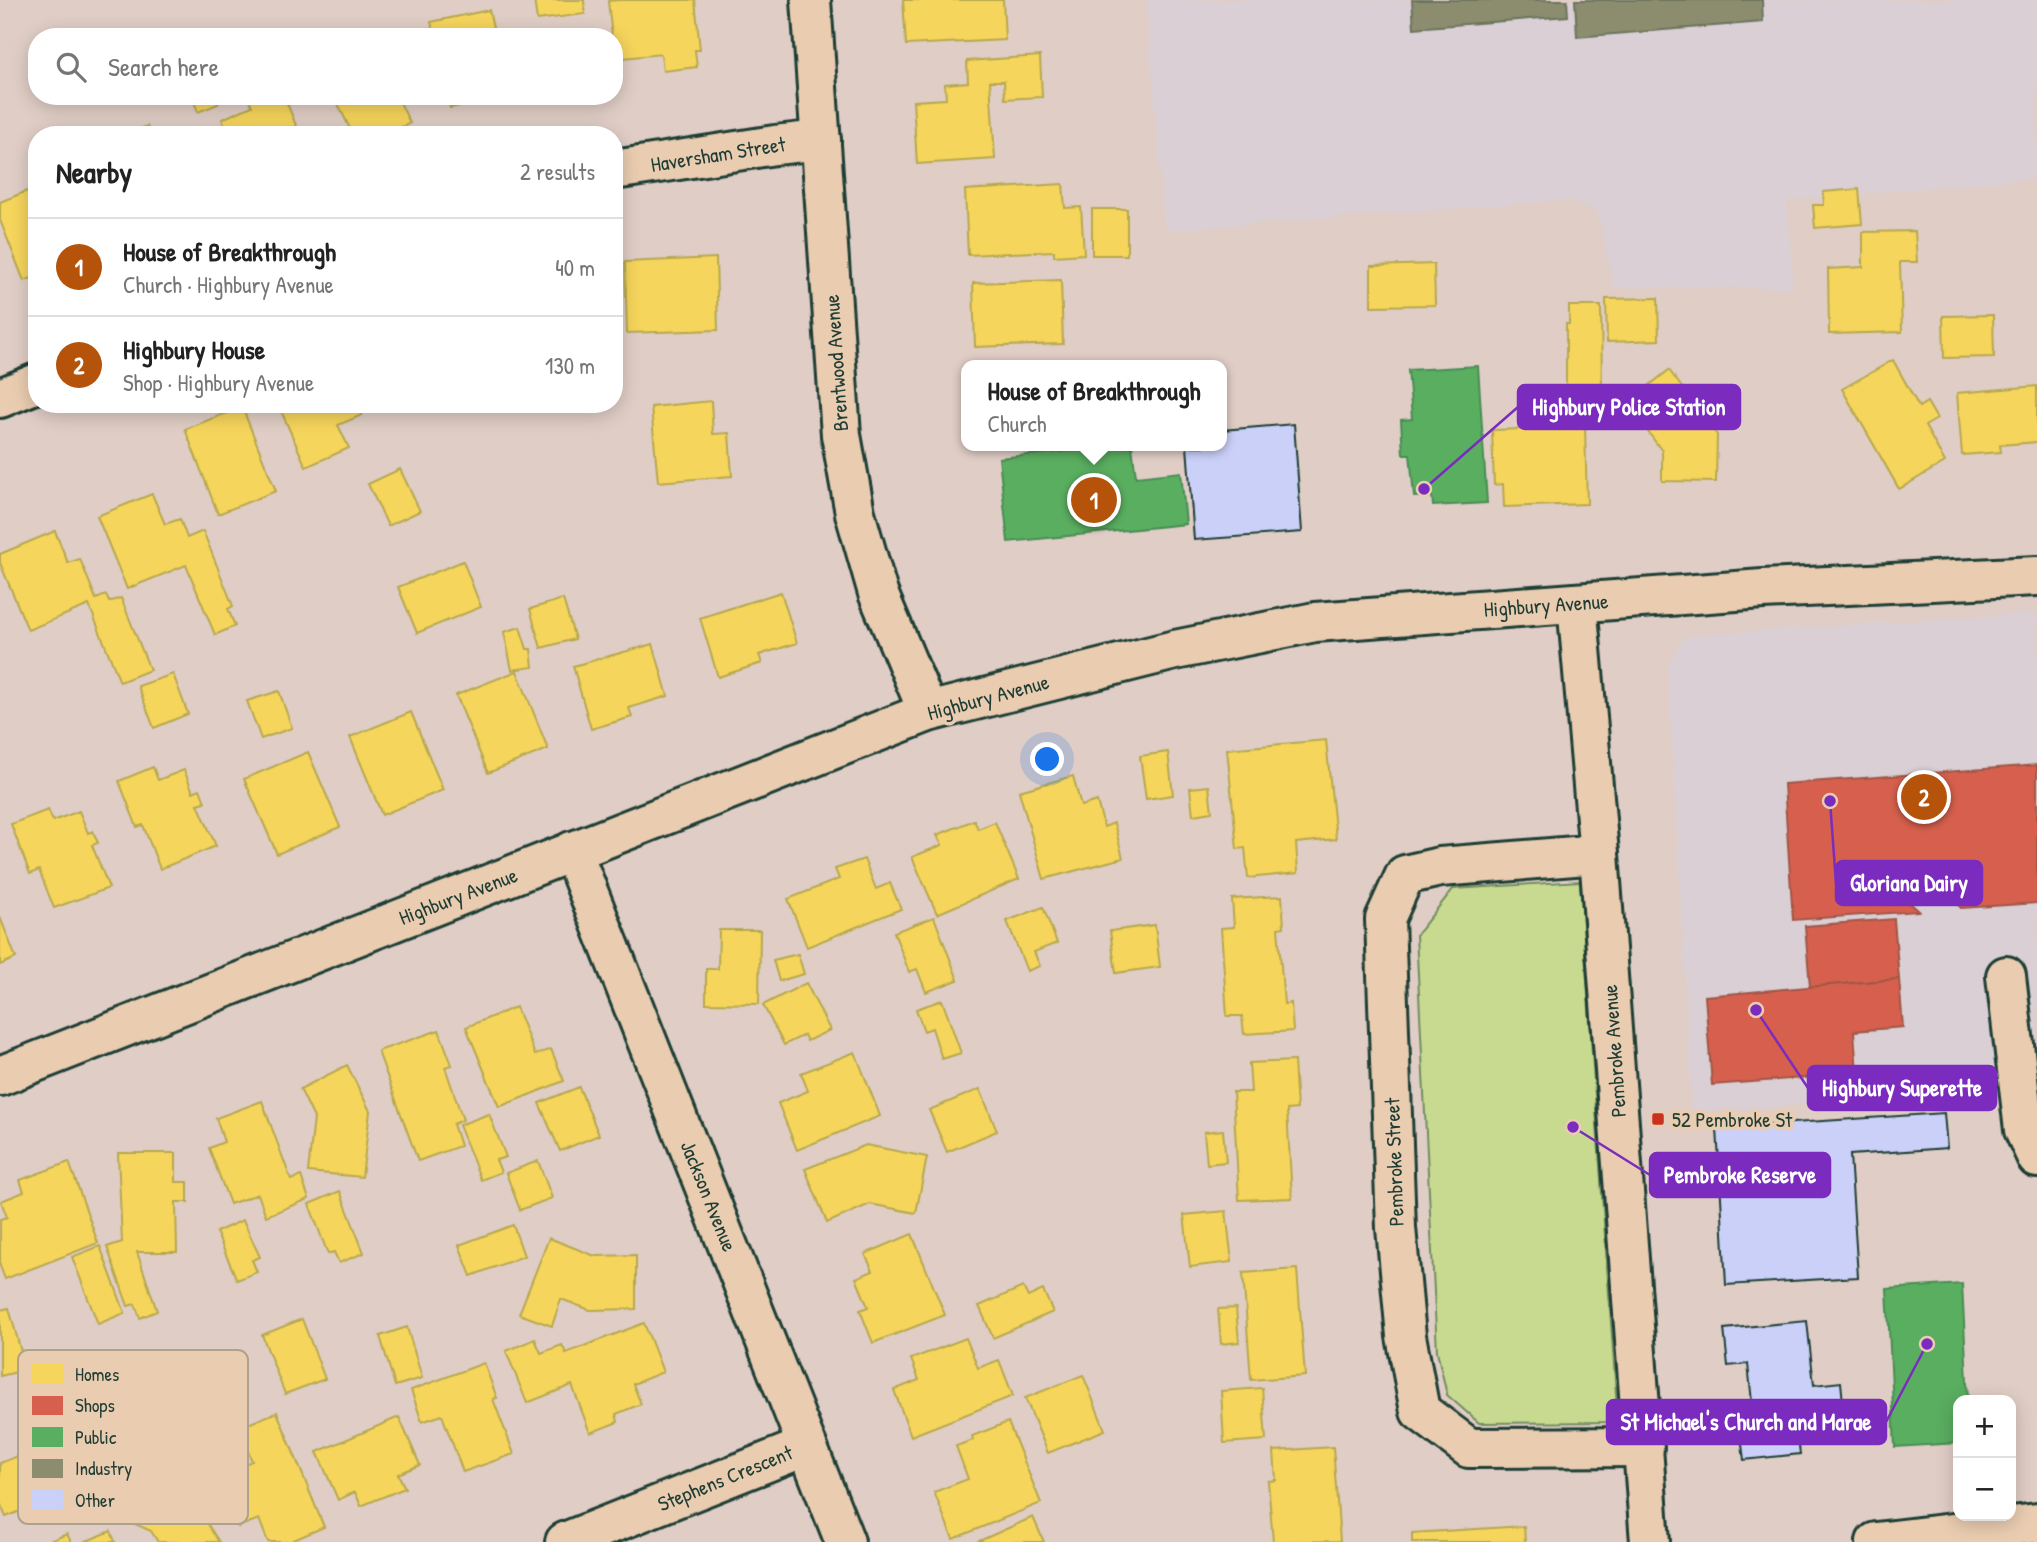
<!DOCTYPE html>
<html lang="en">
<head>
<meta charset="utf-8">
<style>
	:root { --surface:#fff; --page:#f6f6f6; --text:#222; --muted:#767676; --line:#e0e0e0; --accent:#b45309 }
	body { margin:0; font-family:"Patrick Hand",sans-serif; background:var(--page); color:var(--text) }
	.controls { position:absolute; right:21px; bottom:21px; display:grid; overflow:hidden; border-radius:14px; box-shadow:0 4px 18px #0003 }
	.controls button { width:63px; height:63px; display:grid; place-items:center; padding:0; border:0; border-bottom:2px solid var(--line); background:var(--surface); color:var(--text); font:35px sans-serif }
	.you { position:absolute; left:1048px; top:760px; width:24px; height:24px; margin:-18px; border:5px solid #fff; border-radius:50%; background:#1a73e8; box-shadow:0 0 0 10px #1a73e833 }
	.badge { display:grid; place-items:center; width:46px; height:46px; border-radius:50%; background:var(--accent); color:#fff; font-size:23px; font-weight:700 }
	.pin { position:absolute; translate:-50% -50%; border:4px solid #fff; box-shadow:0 2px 7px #0006 }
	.popup { position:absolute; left:961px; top:360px; width:266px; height:91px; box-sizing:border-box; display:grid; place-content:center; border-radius:14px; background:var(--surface); filter:drop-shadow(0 2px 5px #0005); font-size:23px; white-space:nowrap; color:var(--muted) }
	.popup b { font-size:26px; color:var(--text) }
	.popup::after { content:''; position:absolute; left:50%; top:100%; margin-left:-14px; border:14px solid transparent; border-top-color:var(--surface) }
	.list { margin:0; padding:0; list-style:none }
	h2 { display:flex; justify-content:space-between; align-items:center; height:91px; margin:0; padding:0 28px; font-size:30px }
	h2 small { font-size:23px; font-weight:400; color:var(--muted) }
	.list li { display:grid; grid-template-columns:46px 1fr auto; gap:21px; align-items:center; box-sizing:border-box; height:98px; padding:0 28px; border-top:2px solid var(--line) }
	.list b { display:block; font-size:26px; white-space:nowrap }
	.list p { margin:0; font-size:23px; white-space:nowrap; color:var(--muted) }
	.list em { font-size:23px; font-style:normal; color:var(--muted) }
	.icon { flex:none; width:38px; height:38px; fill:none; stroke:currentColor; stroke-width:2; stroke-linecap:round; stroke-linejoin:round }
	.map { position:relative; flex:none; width:2037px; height:1542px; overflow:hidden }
	.search { position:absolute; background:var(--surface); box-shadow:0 4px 18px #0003; left:28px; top:28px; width:595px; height:77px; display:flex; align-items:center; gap:18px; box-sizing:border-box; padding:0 24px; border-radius:28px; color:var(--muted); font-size:26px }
	.panel { position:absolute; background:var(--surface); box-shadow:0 4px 18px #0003; left:28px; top:126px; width:595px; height:287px; border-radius:28px }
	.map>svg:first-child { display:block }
</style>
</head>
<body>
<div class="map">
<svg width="2037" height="1542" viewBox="0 0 2037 1542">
	<rect width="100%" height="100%" fill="#e0cec6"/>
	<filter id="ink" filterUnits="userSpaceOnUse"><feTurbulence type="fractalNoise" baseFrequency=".0143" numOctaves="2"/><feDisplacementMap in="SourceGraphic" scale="14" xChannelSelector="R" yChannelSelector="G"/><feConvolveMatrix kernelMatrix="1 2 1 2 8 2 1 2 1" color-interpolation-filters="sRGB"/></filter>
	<g filter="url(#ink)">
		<!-- built -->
		<g fill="#d9cfd5">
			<polygon points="1146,0 2037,0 2037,178 1787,200 1793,288 1614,287 1598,212 1568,200 1165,230"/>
			<polygon points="2037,613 2037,1092 1692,1111 1668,664 1684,638 1697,635"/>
		</g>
		<!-- green -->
		<polygon fill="#c7da8f" stroke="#738c62" stroke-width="2" points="1580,881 1618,1422 1479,1423 1447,1395 1437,1351 1416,935 1453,889"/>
		<!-- homes -->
		<g fill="#f6d55c" stroke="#b6a750" stroke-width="2">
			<polygon points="534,0 584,0 585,14 537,20"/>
			<polygon points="618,0 695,0 700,50 695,50 697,67 663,71 661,54 614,59 614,37 612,37 608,1"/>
			<polygon points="903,0 1003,0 1005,40 906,45"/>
			<polygon points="489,10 495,37 435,37 431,22"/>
			<polygon points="1040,56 1042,97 1005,99 1004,81 990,81 995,159 917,164 913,101 946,99 945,84 968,82 967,61"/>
			<polygon points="192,96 215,96 218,104 198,112"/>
			<polygon points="248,96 284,96 300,135 228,135 222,119 252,106"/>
			<polygon points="334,96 397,96 410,123 386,135 353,135"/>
			<polygon points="447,96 503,96 450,108"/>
			<polygon points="147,126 150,135 126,135"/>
			<polygon points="1063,184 1065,208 1081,207 1084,254 1054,256 1054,251 968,255 965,190"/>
			<polygon points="37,187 37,276 24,281 0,220 0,202"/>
			<polygon points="1859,189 1862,224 1815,228 1813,205 1824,205 1823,192"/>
			<rect x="1092" y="209" width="35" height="46"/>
			<polygon points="1915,231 1917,262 1900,262 1902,332 1829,334 1828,269 1863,267 1863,232"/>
			<polygon points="716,258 718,330 627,333 625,262"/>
			<polygon points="1434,264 1435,305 1371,306 1371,266"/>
			<polygon points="1061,280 1063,344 975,347 973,283"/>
			<polygon points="1658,298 1659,340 1607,342 1606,299"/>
			<polygon points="1569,306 1601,306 1602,392 1566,393 1566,324 1569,324"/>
			<polygon points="1993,315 1994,357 1944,358 1943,316"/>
			<polygon points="1893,360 1919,407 1927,402 1937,419 1925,426 1945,462 1899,489 1842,389"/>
			<polygon points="1669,370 1717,435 1716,482 1662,481 1662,451 1627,403"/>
			<polygon points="2037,386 2037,442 2000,445 2001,452 1962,455 1957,393"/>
			<polygon points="711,401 713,434 729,433 732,476 658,482 651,407"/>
			<polygon points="278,404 358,404 362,415 338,425 349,448 306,467"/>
			<polygon points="242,407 276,491 218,514 185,429"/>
			<polygon points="1585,427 1587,504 1504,507 1503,484 1494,485 1492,430"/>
			<polygon points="400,469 420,511 388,526 368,484"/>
			<polygon points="152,494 165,524 180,519 187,538 203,531 233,606 228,609 235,626 215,635 186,565 127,589 97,516"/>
			<polygon points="55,531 68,563 80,559 96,599 106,595 109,602 121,598 150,670 120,682 89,605 28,630 0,563 0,554"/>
			<polygon points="463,561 481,607 417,633 398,587"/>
			<polygon points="781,592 797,643 759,655 762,663 718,677 700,618"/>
			<polygon points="563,599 575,639 541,648 530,609"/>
			<polygon points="520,627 527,649 531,649 533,667 512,670 504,632"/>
			<polygon points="653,644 668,696 629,708 632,717 591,729 573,666"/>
			<polygon points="517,671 548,749 488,773 456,695"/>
			<polygon points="173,674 188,714 154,728 138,686"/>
			<polygon points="279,691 292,728 261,739 247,701"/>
			<polygon points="411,712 443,790 382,815 350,737"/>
			<polygon points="1326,740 1336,839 1296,843 1298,873 1248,878 1245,848 1237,849 1227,749"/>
			<polygon points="308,752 340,827 277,854 244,779"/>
			<polygon points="1168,752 1173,795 1146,799 1140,756"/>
			<polygon points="153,767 158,780 184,770 193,792 200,789 205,802 198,804 216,846 160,869 143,825 137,827 119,781"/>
			<polygon points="1073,776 1081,806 1097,801 1104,827 1114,823 1123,858 1044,879 1019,791"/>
			<polygon points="1209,786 1212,812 1193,815 1190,788"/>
			<polygon points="48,810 53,821 79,811 88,833 93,831 98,843 92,845 109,888 54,908 39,870 30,874 11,824"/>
			<polygon points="974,820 978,829 995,822 1019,879 937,914 912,857 942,845 937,835"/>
			<polygon points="864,859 876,889 890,883 901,909 807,947 788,899 839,879 835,869"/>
			<polygon points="1282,896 1284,927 1278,928 1284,1004 1291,1003 1293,1031 1244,1034 1242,1016 1227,1016 1221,928 1234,927 1232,899"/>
			<polygon points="1043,907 1057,943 1034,952 1040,966 1027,971 1007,921"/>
			<polygon points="0,917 16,958 0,965"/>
			<polygon points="934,917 958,980 926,992 917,969 909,972 894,932"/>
			<polygon points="1155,925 1160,967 1116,973 1110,931"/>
			<polygon points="719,930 760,930 759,1004 706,1003 706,969 718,969"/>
			<polygon points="798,954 804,974 779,981 773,960"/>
			<polygon points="806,983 830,1030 807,1041 804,1035 784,1045 763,1005"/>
			<polygon points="942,1000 961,1053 942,1059 932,1028 924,1031 916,1009"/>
			<polygon points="516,1007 535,1055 551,1049 564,1081 499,1107 466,1027"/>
			<polygon points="439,1030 452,1065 445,1067 463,1120 453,1124 460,1146 418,1161 378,1051"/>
			<polygon points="855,1052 880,1116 797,1150 778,1103 808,1091 801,1073"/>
			<polygon points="1294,1061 1297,1109 1287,1110 1292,1198 1239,1200 1233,1092 1251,1092 1249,1063"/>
			<polygon points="347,1065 370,1111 362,1177 308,1172 314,1118 300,1089"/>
			<polygon points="579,1087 599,1135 560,1151 539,1103"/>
			<polygon points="980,1089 997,1131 947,1152 929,1110"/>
			<polygon points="262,1101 291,1180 301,1176 309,1199 266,1216 258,1194 230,1204 209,1148 224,1142 216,1118"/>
			<polygon points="489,1114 506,1157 496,1160 501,1172 481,1180 459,1125"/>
			<polygon points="1223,1130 1226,1162 1207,1164 1204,1132"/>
			<polygon points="866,1145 927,1157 916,1213 870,1204 827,1223 805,1169"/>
			<polygon points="118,1153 176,1153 176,1182 188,1182 188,1202 176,1202 177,1252 137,1252 157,1311 140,1318 135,1304 128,1306 107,1247 122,1242"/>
			<polygon points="538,1161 552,1198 520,1210 506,1173"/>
			<polygon points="69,1162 98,1243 5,1279 0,1266 0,1219 7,1217 1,1201 24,1192 20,1180"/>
			<polygon points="340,1191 364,1253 339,1263 334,1252 328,1254 309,1204"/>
			<polygon points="1226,1211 1232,1262 1190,1267 1184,1215"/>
			<polygon points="243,1220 260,1257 252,1260 257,1272 237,1280 216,1232"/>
			<polygon points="513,1225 524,1256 471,1276 459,1245"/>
			<polygon points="912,1234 945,1315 873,1343 860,1310 868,1307 856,1278 873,1271 865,1254"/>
			<polygon points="549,1238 595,1256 636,1255 636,1309 590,1310 561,1299 552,1326 519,1314"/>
			<polygon points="100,1246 125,1313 98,1324 72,1257"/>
			<polygon points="1297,1269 1305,1376 1251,1380 1243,1273"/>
			<polygon points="1023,1287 1028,1297 1043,1290 1053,1312 993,1338 979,1306"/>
			<polygon points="9,1308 26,1370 0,1376 0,1310"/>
			<polygon points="1236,1308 1239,1342 1221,1344 1218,1309"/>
			<polygon points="302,1319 325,1379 285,1394 262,1335"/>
			<polygon points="644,1323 663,1372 633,1384 641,1404 616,1414 618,1422 590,1433 572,1385 527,1403 506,1351 535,1339 541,1353 562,1345 566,1353"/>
			<polygon points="407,1327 422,1378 395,1386 380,1336"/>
			<polygon points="966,1338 978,1368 999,1360 1013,1396 911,1436 894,1390 919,1380 911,1359"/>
			<polygon points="484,1363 497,1398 493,1399 514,1454 463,1472 442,1415 422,1422 411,1390"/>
			<polygon points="1083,1375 1105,1430 1048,1453 1025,1398"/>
			<polygon points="213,1388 229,1432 191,1446 174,1402"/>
			<polygon points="1262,1388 1266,1440 1224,1443 1221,1391"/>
			<polygon points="108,1391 126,1436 90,1451 72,1406"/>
			<polygon points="277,1412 324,1527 289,1542 268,1542 259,1519 238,1527 217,1475 252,1461 238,1428"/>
			<polygon points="399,1417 420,1465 398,1474 405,1488 361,1506 355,1492 338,1500 317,1452"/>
			<polygon points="1008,1422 1041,1503 953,1539 934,1492 968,1479 956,1446 973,1440 972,1436"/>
			<polygon points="1333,1447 1340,1541 1273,1542 1268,1481 1276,1480 1274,1451"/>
			<polygon points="23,1454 43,1502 6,1517 0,1503 0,1463"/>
			<polygon points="144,1471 184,1488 219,1542 158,1542 151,1531 124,1519"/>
			<polygon points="1033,1517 1044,1542 977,1542"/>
			<polygon points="1524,1526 1525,1542 1412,1542 1412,1533"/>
			<polygon points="111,1531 115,1542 84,1542"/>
			<polygon points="67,1534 71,1542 47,1542"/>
		</g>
		<!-- shops -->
		<g fill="#d6604d" stroke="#9f5646" stroke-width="2">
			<polygon points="2037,765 2037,903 1961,908 1934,878 1886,882 1919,911 1793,920 1784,784"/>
			<polygon points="1894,919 1899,979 1810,987 1805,926"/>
			<polygon points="1899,979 1903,1027 1854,1031 1857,1074 1712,1085 1705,996"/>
		</g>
		<!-- public -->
		<g fill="#5aae61" stroke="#488c54" stroke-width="2">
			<polygon points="1478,366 1487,503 1433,506 1432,496 1414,497 1410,454 1403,454 1401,420 1412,419 1408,370"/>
			<polygon points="1119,446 1132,446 1136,477 1181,472 1186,524 1008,542 999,458"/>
			<polygon points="1962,1284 1968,1400 1958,1400 1958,1443 1895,1447 1887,1289"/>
		</g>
		<!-- industry -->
		<g fill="#8c8c6e" stroke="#6b745d" stroke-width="2">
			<polygon points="1412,0 1567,0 1568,16 1414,28"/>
			<polygon points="1575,0 1762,0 1763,22 1577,37"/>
		</g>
		<!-- building -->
		<g fill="#cad0f8" stroke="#1f3d34" stroke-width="2">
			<polygon points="1294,424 1302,532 1194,540 1187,446 1222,446 1222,430"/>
			<polygon points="1944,1113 1947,1148 1850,1155 1858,1277 1726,1285 1717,1128"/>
			<polygon points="1807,1321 1814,1385 1841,1382 1846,1433 1798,1438 1800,1454 1744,1460 1739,1422 1754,1421 1748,1364 1728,1366 1724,1329"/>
		</g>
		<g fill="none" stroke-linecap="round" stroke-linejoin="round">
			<defs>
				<g id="minor">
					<polyline points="811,0 841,435 855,513 878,593 928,712"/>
					<polyline points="614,170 775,145 821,140"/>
					<polyline points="0,398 37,383"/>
					<polyline points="1577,603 1599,854 1650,1542"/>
					<polyline points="572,851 845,1542"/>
					<polyline points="1599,854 1440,867 1405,875 1385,919 1396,1228 1406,1336 1420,1411 1469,1448 1644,1447"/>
					<polyline points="2006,976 2024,1130 2037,1158"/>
					<polyline points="0,1076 928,712 1175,650 1315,622 1763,589 2037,576"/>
					<polyline points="565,1542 807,1446"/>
					<polyline points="1876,1542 2037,1523"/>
				</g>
			</defs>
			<!-- minor casing -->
			<use href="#minor" stroke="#1f3d34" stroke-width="44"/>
			<!-- minor -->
			<use href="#minor" stroke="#eacdb1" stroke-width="38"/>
		</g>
	</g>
	<!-- markers -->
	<rect fill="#c8321e" stroke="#eacdb1" stroke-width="2.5" x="1651" y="1112" width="14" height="14" rx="3.5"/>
	<g text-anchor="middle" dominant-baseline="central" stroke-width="7" stroke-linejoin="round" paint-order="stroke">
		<!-- street labels -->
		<g font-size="21" fill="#1f3d34" stroke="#eacdb1">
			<text transform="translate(718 154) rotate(-9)">Haversham Street</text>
			<text transform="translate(836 363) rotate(-94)">Brentwood Avenue</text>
			<text transform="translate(1546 605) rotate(-4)">Highbury Avenue</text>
			<text transform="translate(988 697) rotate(-15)">Highbury Avenue</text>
			<text transform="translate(458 896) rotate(-21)">Highbury Avenue</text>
			<text transform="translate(1614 1051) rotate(-94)">Pembroke Avenue</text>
			<text transform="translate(1394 1162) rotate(-92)">Pembroke Street</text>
			<text transform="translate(709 1196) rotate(68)">Jackson Avenue</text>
			<text transform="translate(725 1478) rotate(-22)">Stephens Crescent</text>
		</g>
		<!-- poi labels -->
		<g font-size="21" fill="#1f3d34" stroke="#eacdb1" text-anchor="start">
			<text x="1672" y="1119">52 Pembroke St</text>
		</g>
	</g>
	<!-- legend -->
	<rect x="18" y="1350" width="230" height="174" rx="10" fill="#eacdb1" stroke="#ada28c" stroke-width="2"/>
	<rect x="32" y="1364" width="31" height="20" fill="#f6d55c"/>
	<rect x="32" y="1396" width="31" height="19" fill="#d6604d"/>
	<rect x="32" y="1427" width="31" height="20" fill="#5aae61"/>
	<rect x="32" y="1459" width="31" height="19" fill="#8c8c6e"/>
	<rect x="32" y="1490" width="31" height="20" fill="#cad0f8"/>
	<g font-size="19" fill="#1f3d34">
		<text x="75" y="1381">Homes</text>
		<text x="75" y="1412">Shops</text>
		<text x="75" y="1444">Public</text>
		<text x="75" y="1475">Industry</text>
		<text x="75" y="1507">Other</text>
	</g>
	<!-- callouts -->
	<path fill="none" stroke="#7b2cbf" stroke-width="2.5" d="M1424 489L1518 407M1830 801L1836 883M1756 1010L1808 1088M1573 1127L1650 1175M1927 1344L1886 1422"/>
	<g fill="#7b2cbf" stroke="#eacdb1" stroke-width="2.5">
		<circle cx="1424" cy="489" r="7"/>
		<circle cx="1830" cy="801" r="7"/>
		<circle cx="1756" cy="1010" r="7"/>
		<circle cx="1573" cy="1127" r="7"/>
		<circle cx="1927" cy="1344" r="7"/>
	</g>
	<g fill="#7b2cbf" stroke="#7b2cbf" stroke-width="2.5">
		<rect x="1518" y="385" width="222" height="44" rx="7"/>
		<rect x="1836" y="861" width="146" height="44" rx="7"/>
		<rect x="1808" y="1066" width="188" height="44" rx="7"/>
		<rect x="1650" y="1153" width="180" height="44" rx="7"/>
		<rect x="1607" y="1400" width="279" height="44" rx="7"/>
	</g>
	<g font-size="23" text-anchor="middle" font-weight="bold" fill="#fff">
		<text x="1629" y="415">Highbury Police Station</text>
		<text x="1909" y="891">Gloriana Dairy</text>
		<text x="1902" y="1096">Highbury Superette</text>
		<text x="1740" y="1183">Pembroke Reserve</text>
		<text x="1746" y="1430">St Michael's Church and Marae</text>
	</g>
</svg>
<div class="controls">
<button>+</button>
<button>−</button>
</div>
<div class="you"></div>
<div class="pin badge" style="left:1094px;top:500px">1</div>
<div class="popup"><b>House of Breakthrough</b>Church</div>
<div class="pin badge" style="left:1924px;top:797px">2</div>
<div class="search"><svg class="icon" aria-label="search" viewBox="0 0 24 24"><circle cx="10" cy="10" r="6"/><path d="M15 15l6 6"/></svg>Search here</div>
<section class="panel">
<h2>Nearby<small>2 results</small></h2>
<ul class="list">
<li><span class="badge">1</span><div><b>House of Breakthrough</b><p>Church · Highbury Avenue</p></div><em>40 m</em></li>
<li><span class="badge">2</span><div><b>Highbury House</b><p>Shop · Highbury Avenue</p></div><em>130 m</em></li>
</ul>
</section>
</div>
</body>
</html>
